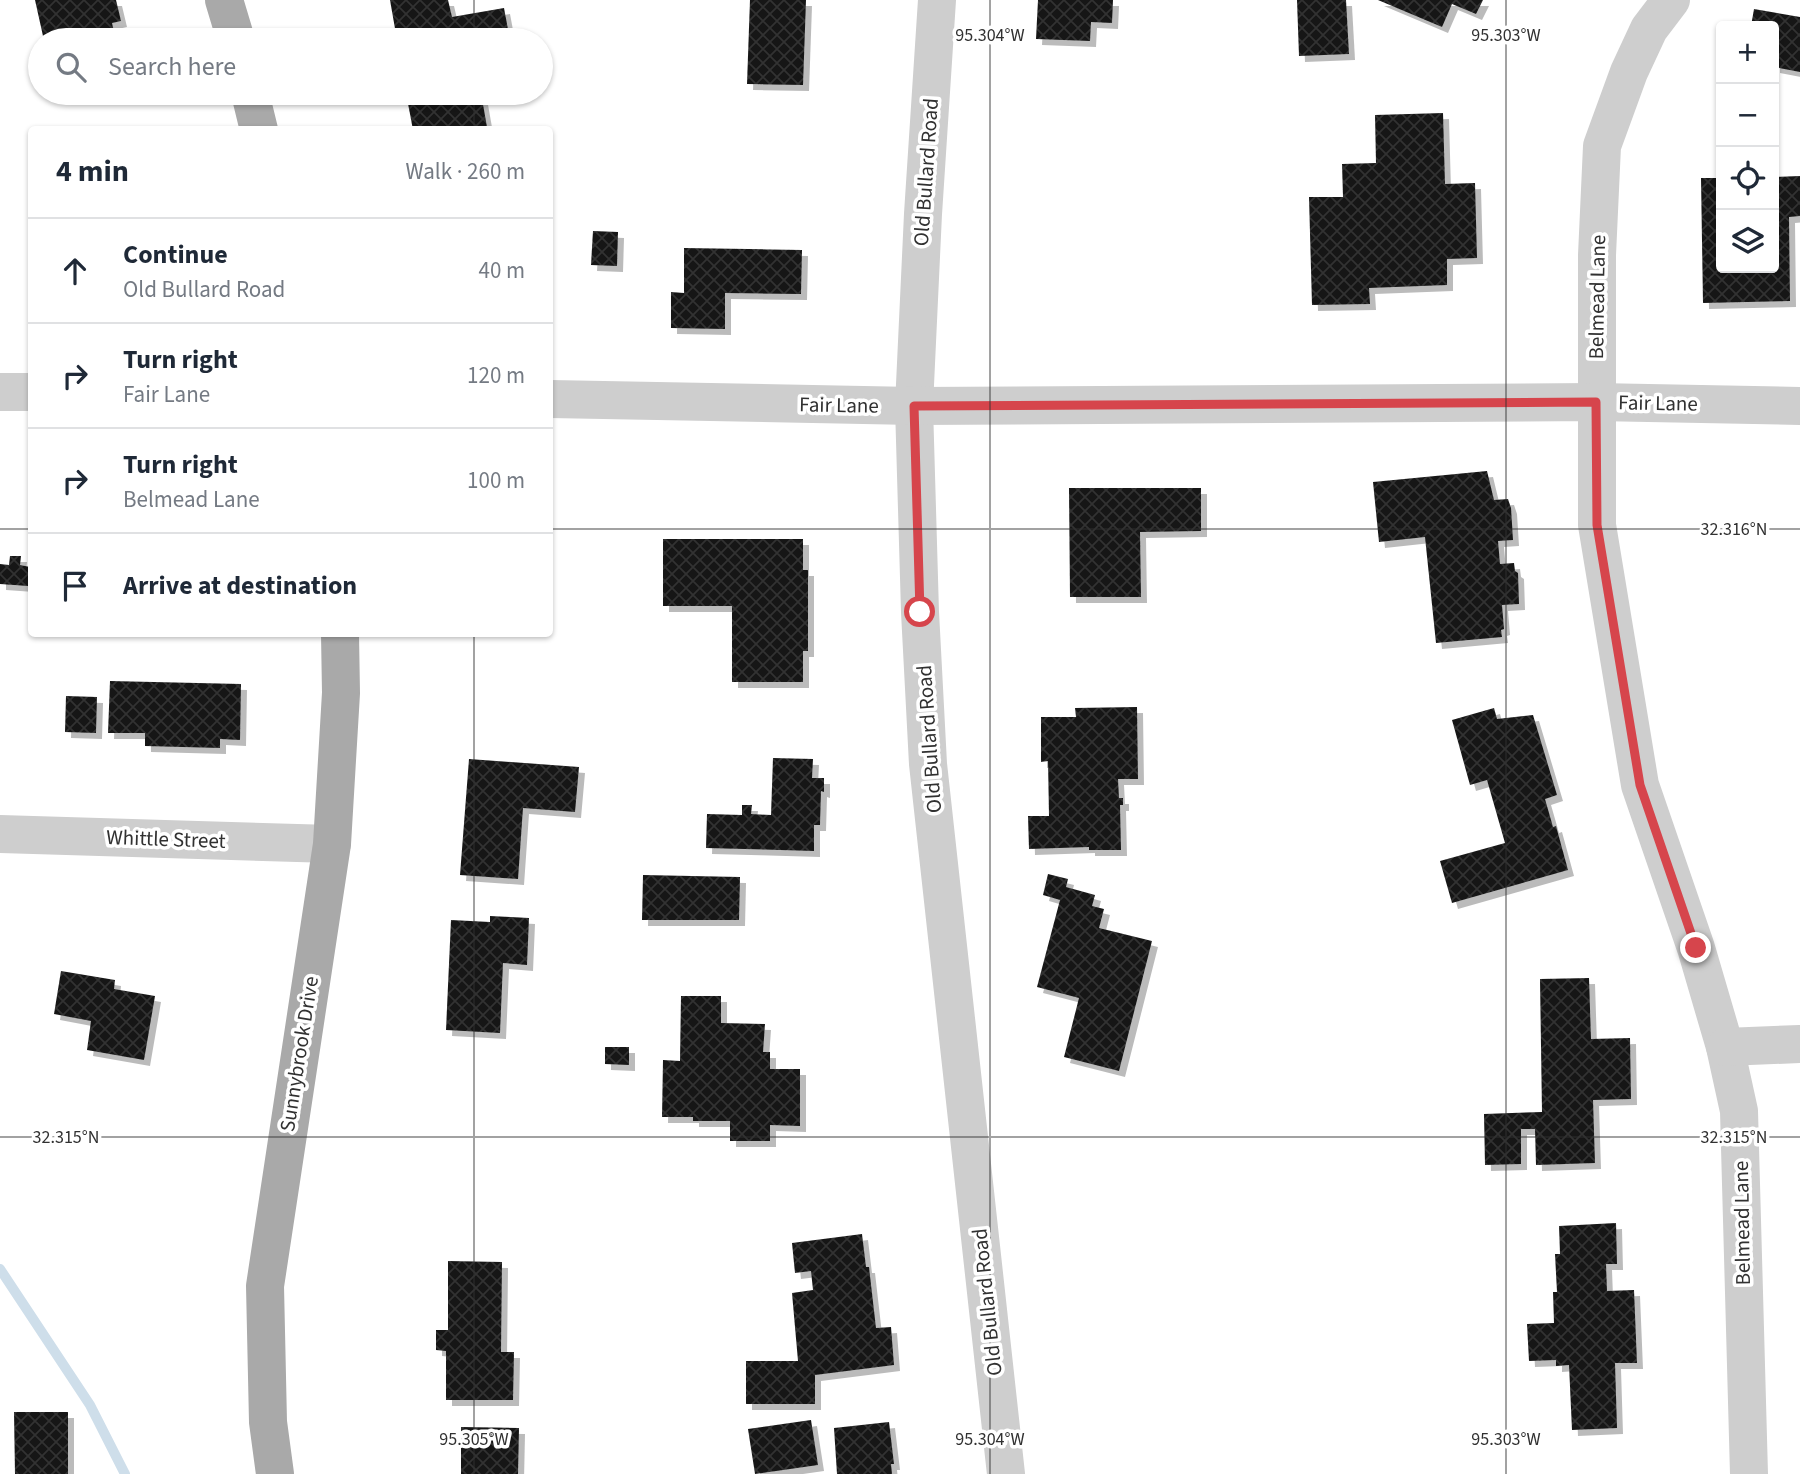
<!DOCTYPE html>
<html lang="en">
<head>
<meta charset="utf-8">
<style>
	:root { --surface:#fff; --page:#f2f2f3; --text:#1f2937; --muted:#747a83; --line:#e0e1e3 }
	body { margin:0; font-family:"Source Sans 3",sans-serif; background:var(--page); color:var(--text) }
	.controls { position:absolute; right:21px; top:21px; display:grid; overflow:hidden; border-radius:7px; box-shadow:0 2px 5px #0004 }
	.controls button { width:63px; height:63px; display:grid; place-items:center; padding:0; border:0; border-bottom:2px solid var(--line); background:var(--surface); color:var(--text); font:35px sans-serif }
	.stop { position:absolute; width:21px; height:21px; margin:-16px; border:5px solid #d6454c; border-radius:50%; background:#fff }
	.stop.end { background:#d6454c; border-color:#fff; box-shadow:0 2px 7px #0008 }
	.list { margin:0; padding:0; list-style:none }
	h2 { display:flex; justify-content:space-between; align-items:center; height:91px; margin:0; padding:0 28px; font-size:30px }
	h2 small { font-size:23px; font-weight:400; color:var(--muted) }
	.list li { display:grid; grid-template-columns:46px 1fr auto; gap:21px; align-items:center; box-sizing:border-box; height:105px; padding:0 28px; border-top:2px solid var(--line) }
	.list b { display:block; font-size:26px; white-space:nowrap }
	.list p { margin:0; font-size:23px; white-space:nowrap; color:var(--muted) }
	.list em { font-size:23px; font-style:normal; color:var(--muted) }
	.icon { flex:none; width:38px; height:38px; fill:none; stroke:currentColor; stroke-width:2; stroke-linecap:round; stroke-linejoin:round }
	.map { position:relative; flex:none; width:1800px; height:1474px; overflow:hidden }
	.search { position:absolute; background:var(--surface); box-shadow:0 2px 5px #0004; left:28px; top:28px; width:525px; height:77px; display:flex; align-items:center; gap:18px; box-sizing:border-box; padding:0 24px; border-radius:38px; color:var(--muted); font-size:26px }
	.panel { position:absolute; background:var(--surface); box-shadow:0 2px 5px #0004; left:28px; top:126px; width:525px; height:511px; border-radius:7px }
	.map>svg:first-child { display:block }
</style>
</head>
<body>
<div class="map">
<svg width="1800" height="1474" viewBox="0 0 1800 1474">
	<defs>
		<pattern id="building-cross-hatch" width="8" height="8" patternUnits="userSpaceOnUse" patternTransform="scale(1.75)"><rect width="8" height="8" fill="#181818"/><path d="M0 0l8 8M0 8l8-8" fill="none" stroke="#313131"/></pattern>
		<filter id="shadow"><feDropShadow dx="6" dy="6" stdDeviation="0" flood-color="#0004"/></filter>
	</defs>
	<rect width="100%" height="100%" fill="#fff"/>
	<g fill="none" stroke-linecap="round" stroke-linejoin="round">
		<!-- stream -->
		<polyline stroke="#cedeea" stroke-width="10" points="0,1269 90,1405 125,1474"/>
	</g>
	<!-- building -->
	<g fill="url(#building-cross-hatch)" filter="url(#shadow)">
		<polygon points="35,0 116,0 121,21 112,23 116,40 56,40 54,33 43,36"/>
		<polygon points="390,0 448,0 452,17 504,8 510,40 397,40"/>
		<polygon points="750,0 806,0 803,85 747,84"/>
		<polygon points="1038,0 1113,0 1112,23 1091,22 1090,41 1036,39"/>
		<polygon points="1297,0 1346,0 1349,54 1299,56"/>
		<polygon points="1378,0 1483,0 1476,14 1452,4 1442,27"/>
		<polygon points="1754,9 1800,17 1800,72 1774,67 1774,26 1751,26"/>
		<polygon points="406,93 481,93 487,127 471,130 413,130"/>
		<polygon points="1443,113 1445,184 1475,183 1477,258 1447,259 1447,285 1369,288 1370,304 1312,305 1309,197 1343,197 1342,164 1376,163 1375,115"/>
		<polygon points="1800,176 1800,216 1789,217 1790,301 1703,303 1701,178 1721,178 1721,268 1774,268 1774,177"/>
		<polygon points="593,231 618,232 617,266 591,265"/>
		<polygon points="684,248 802,250 801,294 725,293 725,329 671,328 671,292 684,293"/>
		<polygon points="1487,471 1494,500 1508,499 1511,508 1513,540 1498,541 1500,564 1514,563 1515,571 1518,573 1519,604 1502,605 1504,629 1501,630 1502,637 1436,643 1425,537 1379,542 1373,482"/>
		<polygon points="1069,488 1201,488 1201,531 1140,532 1141,597 1070,597"/>
		<polygon points="663,539 803,539 803,570 808,570 808,651 803,651 803,682 732,682 732,606 663,606"/>
		<polygon points="10,556 21,556 20,565 30,567 28,586 0,584 0,564 9,565"/>
		<polygon points="110,681 241,684 240,740 220,739 220,748 145,746 145,733 108,733"/>
		<polygon points="66,696 97,697 96,733 65,732"/>
		<polygon points="1137,707 1138,779 1118,779 1119,798 1123,798 1123,805 1120,805 1121,850 1089,850 1089,847 1029,849 1028,816 1049,816 1048,761 1041,762 1041,717 1076,717 1075,708"/>
		<polygon points="1494,708 1497,719 1533,715 1557,795 1545,799 1553,827 1556,826 1568,870 1452,903 1440,861 1505,843 1487,780 1470,785 1452,720"/>
		<polygon points="773,758 813,759 812,778 824,778 824,792 821,791 820,825 814,825 814,851 706,848 707,814 742,815 742,805 752,805 751,814 771,815"/>
		<polygon points="469,759 579,767 575,812 523,808 518,879 460,875"/>
		<polygon points="1048,874 1068,879 1066,887 1095,895 1092,906 1104,909 1099,928 1152,941 1119,1071 1064,1057 1079,998 1037,987 1060,900 1043,895"/>
		<polygon points="643,875 740,877 739,920 642,920"/>
		<polygon points="490,916 529,918 527,965 503,963 500,1033 446,1030 451,920 490,922"/>
		<polygon points="61,971 115,980 114,989 155,996 144,1060 87,1050 91,1021 54,1014"/>
		<polygon points="1589,978 1591,1039 1630,1038 1631,1099 1593,1100 1595,1163 1536,1165 1535,1129 1521,1129 1521,1164 1485,1165 1484,1114 1542,1112 1540,979"/>
		<polygon points="681,996 721,996 721,1023 765,1024 763,1052 770,1052 770,1069 800,1069 800,1126 770,1125 770,1141 730,1141 730,1121 693,1121 693,1117 662,1117 663,1060 680,1061"/>
		<polygon points="605,1047 629,1047 629,1065 605,1064"/>
		<polygon points="1616,1223 1617,1264 1606,1264 1607,1291 1634,1290 1637,1363 1615,1363 1617,1428 1572,1430 1569,1365 1556,1366 1556,1360 1529,1361 1527,1324 1554,1323 1553,1292 1557,1292 1555,1254 1560,1254 1559,1226"/>
		<polygon points="862,1234 866,1267 869,1267 876,1328 891,1327 894,1365 815,1375 815,1404 746,1404 746,1361 798,1361 792,1293 813,1290 811,1271 795,1273 792,1243"/>
		<polygon points="448,1261 502,1262 501,1352 514,1352 513,1400 446,1400 446,1351 436,1350 436,1330 448,1330"/>
		<polygon points="14,1412 68,1412 68,1474 15,1474"/>
		<polygon points="811,1420 818,1465 755,1474 748,1429"/>
		<polygon points="889,1422 894,1464 891,1464 892,1474 837,1474 834,1428"/>
		<polygon points="461,1427 519,1428 518,1474 461,1474"/>
	</g>
	<g fill="none" stroke-linecap="round" stroke-linejoin="round">
		<!-- minor -->
		<g stroke="#cecece" stroke-width="38">
			<polyline points="937,0 923,214 914,406 920,612 928,764 1006,1474"/>
			<polyline points="1671,0 1649,29 1629,72 1602,146 1597,255 1597,525 1640,785 1696,948 1725,1047 1739,1111 1749,1474"/>
			<polyline points="0,392 32,392"/>
			<polyline points="550,399 914,406 1596,402 1800,406"/>
			<polyline points="0,834 332,844"/>
			<polyline points="1725,1047 1800,1044"/>
		</g>
		<!-- major -->
		<g stroke="#a9a9a9" stroke-width="38">
			<polyline points="224,0 236,40"/>
			<polyline points="250,93 259,130"/>
			<polyline points="275,1474 268,1422 265,1286 332,844 341,693 340,634"/>
		</g>
	</g>
	<g fill="none" stroke-linecap="round" stroke-linejoin="round">
		<!-- route -->
		<polyline stroke="#d6454c" stroke-width="9" points="920,612 914,406 1596,402 1597,525 1640,785 1696,948"/>
	</g>
	<!-- ticks -->
	<path fill="none" stroke="#313131" stroke-width="2" stroke-opacity="0.45" d="M474 0V40M990 0V1474M1506 0V1474M474 93V130M0 529H32M550 529H1800M474 634V1474M0 1137H1800"/>
	<g text-anchor="middle" dominant-baseline="central" stroke-width="7" stroke-linejoin="round" paint-order="stroke">
		<!-- street labels -->
		<g font-size="21" fill="#313131" stroke="#fff">
			<text transform="translate(926 172) rotate(-86)">Old Bullard Road</text>
			<text transform="translate(1597 297) rotate(-89)">Belmead Lane</text>
			<text transform="translate(1658 403) rotate(1)">Fair Lane</text>
			<text transform="translate(839 405) rotate(1)">Fair Lane</text>
			<text transform="translate(929 739) rotate(-94)">Old Bullard Road</text>
			<text transform="translate(166 839) rotate(2)">Whittle Street</text>
			<text transform="translate(299 1054) rotate(-81)">Sunnybrook Drive</text>
			<text transform="translate(1742 1223) rotate(-91)">Belmead Lane</text>
			<text transform="translate(987 1302) rotate(-96)">Old Bullard Road</text>
		</g>
	</g>
	<g font-size="18" text-anchor="middle" fill="#313131" stroke="#fff" stroke-width="7" stroke-linejoin="round" paint-order="stroke">
		<text x="990" y="41">95.304°W</text>
		<text x="1506" y="41">95.303°W</text>
		<text x="1734" y="535">32.316°N</text>
		<text x="66" y="1143">32.315°N</text>
		<text x="1734" y="1143">32.315°N</text>
		<text x="474" y="1445">95.305°W</text>
		<text x="990" y="1445">95.304°W</text>
		<text x="1506" y="1445">95.303°W</text>
	</g>
</svg>
<div class="controls">
<button>+</button>
<button>−</button>
<button><svg class="icon" aria-label="locate" viewBox="0 0 24 24"><circle cx="12" cy="12" r="6"/><path d="M12 2v4M12 18v4M2 12h4M18 12h4"/></svg></button>
<button><svg class="icon" aria-label="layers" viewBox="0 0 24 24"><path d="M12 4l9 5-9 5-9-5zM3 14l9 5 9-5"/></svg></button>
</div>
<div class="stop" style="left:920px;top:612px"></div>
<div class="stop end" style="left:1696px;top:948px"></div>
<div class="search"><svg class="icon" aria-label="search" viewBox="0 0 24 24"><circle cx="10" cy="10" r="6"/><path d="M15 15l6 6"/></svg>Search here</div>
<section class="panel">
<h2>4 min<small>Walk · 260 m</small></h2>
<ul class="list">
<li><svg class="icon" aria-label="ahead" viewBox="0 0 24 24"><path d="M12 20V5M6 11l6-6 6 6"/></svg><div><b>Continue</b><p>Old Bullard Road</p></div><em>40 m</em></li>
<li><svg class="icon" aria-label="right" viewBox="0 0 24 24"><path d="M7 20v-9h11M14 6l5 5-5 5"/></svg><div><b>Turn right</b><p>Fair Lane</p></div><em>120 m</em></li>
<li><svg class="icon" aria-label="right" viewBox="0 0 24 24"><path d="M7 20v-9h11M14 6l5 5-5 5"/></svg><div><b>Turn right</b><p>Belmead Lane</p></div><em>100 m</em></li>
<li><svg class="icon" aria-label="arrive" viewBox="0 0 24 24"><path d="M6 21V4h12l-3 4 3 4H6"/></svg><div><b>Arrive at destination</b></div></li>
</ul>
</section>
</div>
</body>
</html>
